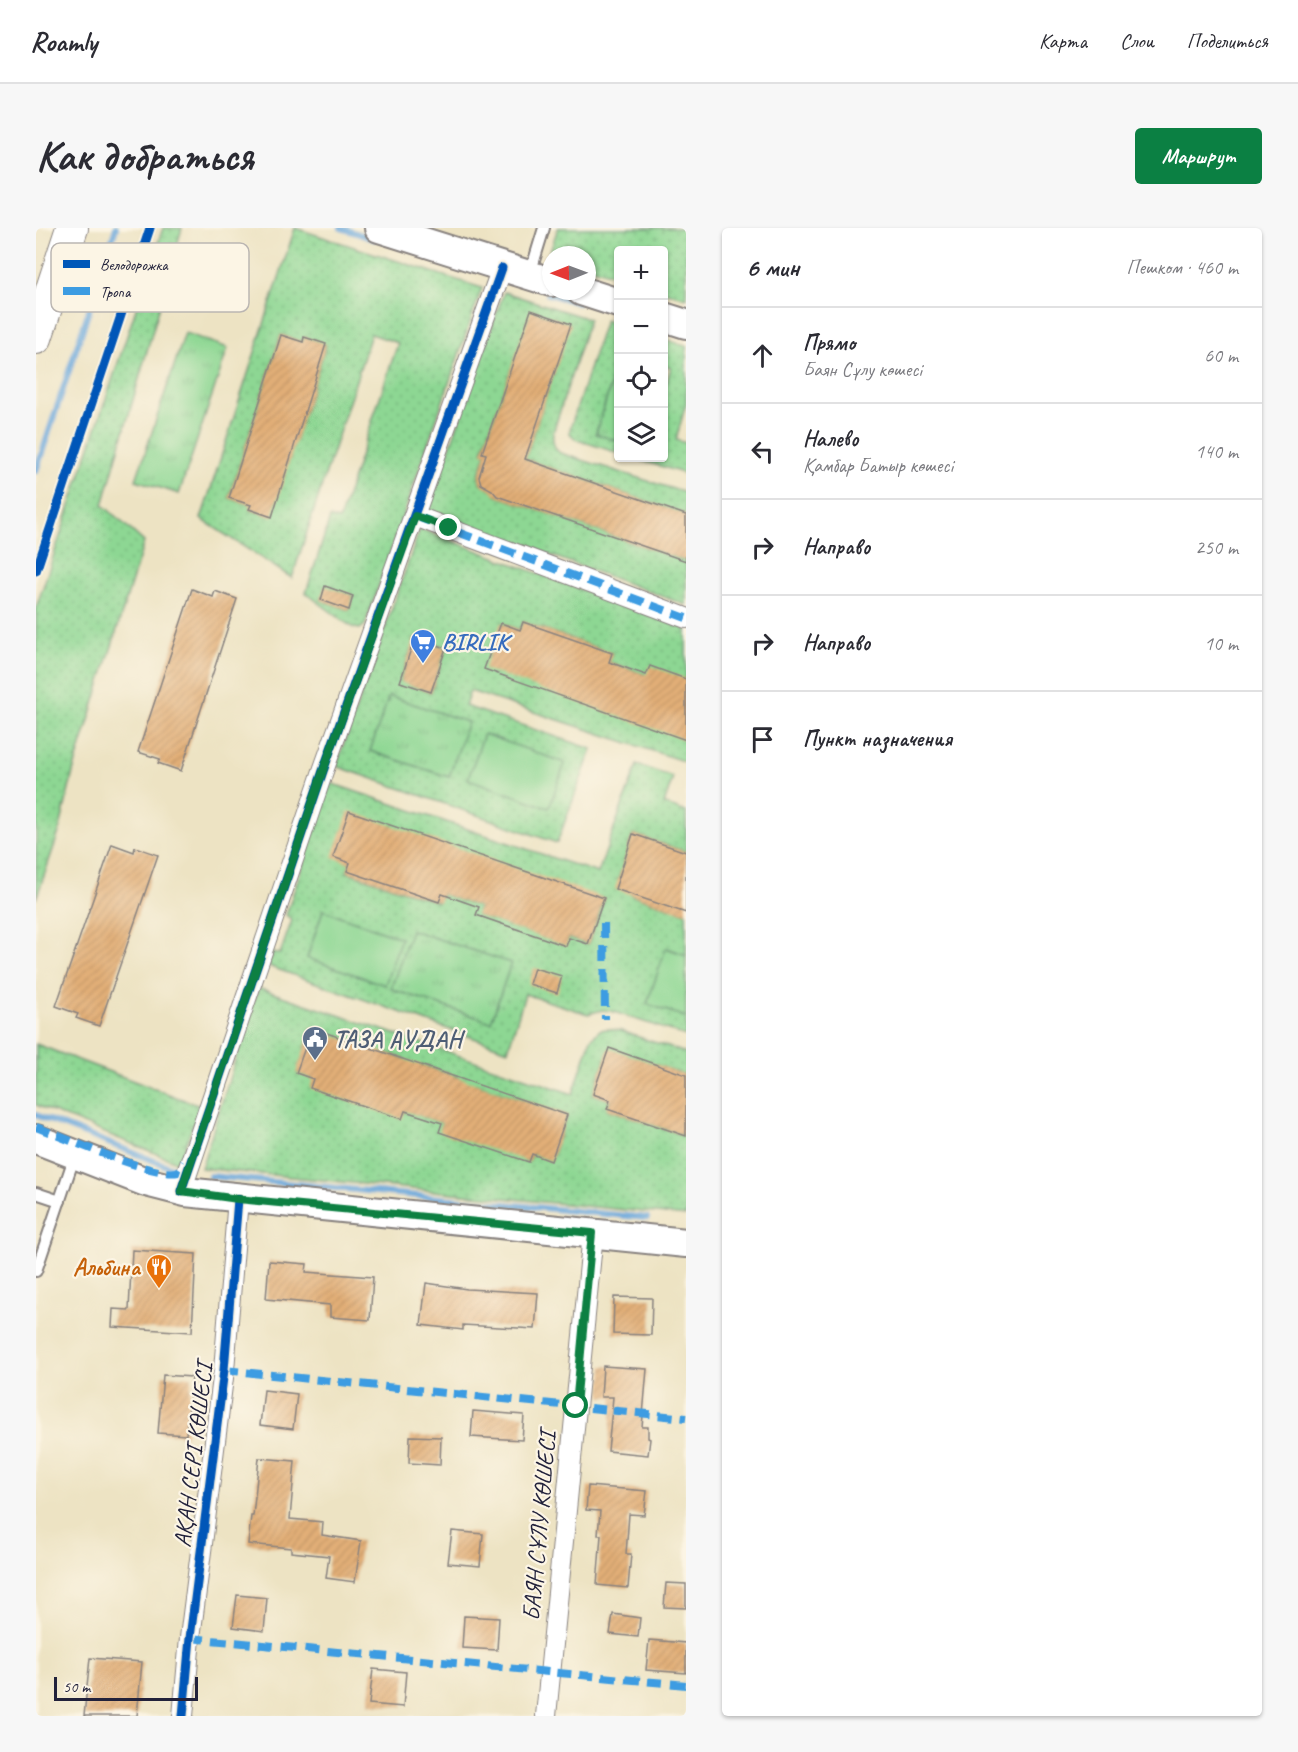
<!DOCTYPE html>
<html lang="ru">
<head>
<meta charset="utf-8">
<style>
	:root { --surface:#fff; --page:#f7f7f7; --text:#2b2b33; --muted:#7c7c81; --line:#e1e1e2; --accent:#0b8043 }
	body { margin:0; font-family:Caveat,sans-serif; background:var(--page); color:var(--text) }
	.controls { position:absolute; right:18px; top:18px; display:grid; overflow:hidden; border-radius:6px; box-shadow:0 2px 4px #0004 }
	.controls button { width:54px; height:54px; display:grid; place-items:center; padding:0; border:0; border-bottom:2px solid var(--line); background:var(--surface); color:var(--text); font:30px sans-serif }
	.compass { position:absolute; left:506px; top:18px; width:54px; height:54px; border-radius:50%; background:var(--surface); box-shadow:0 2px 4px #0004; rotate:269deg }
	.scale { position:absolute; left:18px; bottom:15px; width:144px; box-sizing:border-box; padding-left:6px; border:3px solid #22223b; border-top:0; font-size:16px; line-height:21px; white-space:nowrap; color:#22223b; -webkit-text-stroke:4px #fcf5e5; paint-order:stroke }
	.stop { position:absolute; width:18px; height:18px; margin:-14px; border:4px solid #0b8043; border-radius:50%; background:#fff }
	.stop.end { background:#0b8043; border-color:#fff; box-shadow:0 2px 6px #0008 }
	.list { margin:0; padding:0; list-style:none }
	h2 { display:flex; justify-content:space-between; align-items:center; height:78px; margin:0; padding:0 24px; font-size:26px }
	h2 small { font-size:20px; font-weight:400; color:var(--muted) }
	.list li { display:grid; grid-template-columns:39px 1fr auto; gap:18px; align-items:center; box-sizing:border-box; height:96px; padding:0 24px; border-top:2px solid var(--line) }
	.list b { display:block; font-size:22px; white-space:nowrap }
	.list p { margin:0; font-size:20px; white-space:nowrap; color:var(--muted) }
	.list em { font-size:20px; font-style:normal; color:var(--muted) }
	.icon { flex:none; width:33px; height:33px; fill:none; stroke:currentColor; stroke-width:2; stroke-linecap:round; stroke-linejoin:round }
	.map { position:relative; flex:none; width:650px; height:1488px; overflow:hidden; border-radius:6px }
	header { display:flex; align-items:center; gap:36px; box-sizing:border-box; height:84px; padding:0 30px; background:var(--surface); border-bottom:2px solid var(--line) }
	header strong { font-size:28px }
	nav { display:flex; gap:33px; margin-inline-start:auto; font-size:21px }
	.intro { display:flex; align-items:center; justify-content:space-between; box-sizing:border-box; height:144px; padding:0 36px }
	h1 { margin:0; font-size:42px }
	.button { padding:15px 27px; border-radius:6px; background:var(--accent); color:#fff; font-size:21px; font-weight:700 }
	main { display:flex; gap:36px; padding:0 36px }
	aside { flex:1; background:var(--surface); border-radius:6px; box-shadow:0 2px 4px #0004 }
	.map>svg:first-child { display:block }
</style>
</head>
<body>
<header>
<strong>Roamly</strong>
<nav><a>Карта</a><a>Слои</a><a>Поделиться</a></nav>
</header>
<div class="intro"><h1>Как добраться</h1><a class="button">Маршрут</a></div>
<main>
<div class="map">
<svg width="650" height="1488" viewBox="0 0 650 1488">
	<defs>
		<pattern id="grass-dots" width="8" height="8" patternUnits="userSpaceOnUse" patternTransform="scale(1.5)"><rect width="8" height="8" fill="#8dd793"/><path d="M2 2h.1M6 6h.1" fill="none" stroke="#79b880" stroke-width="1.8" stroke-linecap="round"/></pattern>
		<pattern id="park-tufts" width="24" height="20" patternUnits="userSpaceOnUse" patternTransform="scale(1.5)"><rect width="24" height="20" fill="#8dd793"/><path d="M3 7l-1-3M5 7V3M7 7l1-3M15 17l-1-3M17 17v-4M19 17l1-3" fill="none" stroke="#79b880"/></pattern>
		<pattern id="building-hatch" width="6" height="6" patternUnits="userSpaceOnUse" patternTransform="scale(1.5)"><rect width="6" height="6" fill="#e2af77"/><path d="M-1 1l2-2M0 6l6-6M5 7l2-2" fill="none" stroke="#c29668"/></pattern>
	</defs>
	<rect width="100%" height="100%" fill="#fcf5e5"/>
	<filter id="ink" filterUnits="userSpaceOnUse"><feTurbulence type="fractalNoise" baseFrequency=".0167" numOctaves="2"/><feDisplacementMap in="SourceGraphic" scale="12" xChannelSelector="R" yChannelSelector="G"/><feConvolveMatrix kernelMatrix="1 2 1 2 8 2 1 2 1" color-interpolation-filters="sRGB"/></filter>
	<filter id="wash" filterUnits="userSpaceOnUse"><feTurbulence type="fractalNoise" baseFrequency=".008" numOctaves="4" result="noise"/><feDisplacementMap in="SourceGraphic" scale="24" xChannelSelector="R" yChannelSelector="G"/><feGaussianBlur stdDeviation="1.35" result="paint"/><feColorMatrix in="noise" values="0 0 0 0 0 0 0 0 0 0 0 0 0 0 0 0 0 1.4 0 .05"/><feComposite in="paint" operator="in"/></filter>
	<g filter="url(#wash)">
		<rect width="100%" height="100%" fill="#ede3c3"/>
		<!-- grass -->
		<g fill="url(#grass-dots)" stroke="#587c67" stroke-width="1.5" fill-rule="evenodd">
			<polygon points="127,0 146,0 67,277 108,314 37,544 23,604 0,671 0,380"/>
			<path d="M259 0 446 60 329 397 324 401 318 400 310 395 270 365 294 290 303 292 362 115 335 106 256 350 165 291ZM245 107 267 114 269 109 290 117 235 288 214 282 215 277 193 270ZM289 359 317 368 313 382 285 372Z"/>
			<polygon points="522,0 650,0 650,70 628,63 628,22 582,22 582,48 551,38 551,27 513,26"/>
			<path d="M468 64 553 91 517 205C516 213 517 220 524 225L650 265V287L489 231 534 96 496 82 446 224 450 226 443 246 444 255 458 262 461 268 650 333V377L392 282Z"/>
			<polygon points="569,92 582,96 582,133 560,205 582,213 582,225 539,211 534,205 534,201"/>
			<polygon points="628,111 650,118 650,175 640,212 650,215 650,246 597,230 628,230 628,163 635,140 628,138"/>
			<path d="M384 301 650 401V451L610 447 573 434 576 425 487 394 484 402 465 395 650 512V534L434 463 429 478 556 521 521 615 300 538ZM379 410 410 420 395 464 364 453Z"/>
			<path d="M601 537 637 549 628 576 650 584V624L597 606 582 652 598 658 596 667 650 685V727L631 720 611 776 650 789V808L575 783 566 782 552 786 489 766 472 822 232 738 236 725 244 726 256 692 250 687 294 555 562 645ZM314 635 568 670V671L552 716 533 710 530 717 441 687 443 679 406 666 402 674 311 644Z"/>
			<path d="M222 760 537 866 555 811 564 802 572 801 585 803 650 825V847L573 821 557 866 574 872 571 881 650 908V988L165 940ZM276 800 295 806 307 821 311 811 332 819 346 834 350 825 369 831 366 841 386 837 422 849 437 864 440 856 496 875 493 884 510 880 531 887 515 932 496 926 493 934 406 895 261 845Z"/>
			<polygon points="0,816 164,878 143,935 0,877"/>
		</g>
		<!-- park -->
		<g fill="url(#park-tufts)" stroke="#587c67" stroke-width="1.5">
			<polygon points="149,105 192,120 143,266 100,252"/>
			<polygon points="582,133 582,213 560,206"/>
			<polygon points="353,468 432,494 413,549 334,523"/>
			<polygon points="375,702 475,735 455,794 355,761"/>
		</g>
		<!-- pitch -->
		<g fill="#8dd793" stroke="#587c67" stroke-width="1.5">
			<polygon points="448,506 529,535 513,580 432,551"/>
			<polygon points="287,682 365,710 349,757 271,730"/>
			<polygon points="630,720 650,727 650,789 611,776"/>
		</g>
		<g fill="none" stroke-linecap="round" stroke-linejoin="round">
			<!-- stream -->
			<g stroke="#6aa7db" stroke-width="6">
				<polyline points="305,0 338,11"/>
				<polyline points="512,66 542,75"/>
				<polyline points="0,243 80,0"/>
				<polyline points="0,887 139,941"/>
				<polyline points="174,948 611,990"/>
			</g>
		</g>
		<g id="blocks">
			<!-- building -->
			<g fill="url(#building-hatch)">
				<polygon points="495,82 535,96 489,231 650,287 650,333 461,268 456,262 445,256 443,249 450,226 446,225"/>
				<polygon points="245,107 267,114 268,109 290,116 236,289 213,281 215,277 193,270"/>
				<polygon points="289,358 317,368 313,382 285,372"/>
				<polygon points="156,361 177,369 179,363 201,371 145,543 122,535 124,531 102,524"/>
				<polygon points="487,394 576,425 573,434 610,447 614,438 650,451 650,512 448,441 465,395 484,402"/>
				<polygon points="379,409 410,420 395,464 364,454"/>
				<polygon points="313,583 568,670 552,716 533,710 530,718 440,687 443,679 406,666 403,674 311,643 314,635 297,629"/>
				<polygon points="597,606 650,624 650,685 579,661"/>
				<polygon points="76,616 98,624 99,619 122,627 63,798 40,790 42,786 20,778"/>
				<polygon points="498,740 526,748 521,765 493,756"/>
				<polygon points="276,800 531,887 515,933 496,926 493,934 403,904 406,895 369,883 366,891 274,860 277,851 260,845"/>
				<polygon points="573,820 650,847 650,908 571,881 574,872 557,866"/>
				<polygon points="96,1022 160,1026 156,1104 76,1099 77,1081 93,1082"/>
				<polygon points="233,1033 271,1036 270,1044 337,1049 334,1092 294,1089 294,1077 230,1071"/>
				<polygon points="390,1055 431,1061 502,1065 499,1101 427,1097 427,1102 385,1097"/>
				<polygon points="578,1069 616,1070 615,1107 577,1106"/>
				<polygon points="567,1138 611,1141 606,1199 612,1199 612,1210 614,1211 612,1227 572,1223 577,1169 565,1169"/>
				<polygon points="127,1147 156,1149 150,1207 122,1205"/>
				<polygon points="228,1162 261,1166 257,1201 224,1197"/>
				<polygon points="437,1183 488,1187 486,1212 435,1209"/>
				<polygon points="374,1208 405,1209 404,1237 373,1235"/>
				<polygon points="223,1230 259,1233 254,1291 287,1294 286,1307 325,1313 319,1354 290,1350 293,1328 255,1324 255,1320 212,1316 215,1288 217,1288"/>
				<polygon points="552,1258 611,1263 608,1287 593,1286 590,1326 595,1326 592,1360 561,1357 565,1307 562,1307 564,1283 550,1282"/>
				<polygon points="416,1303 447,1306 444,1338 412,1335"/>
				<polygon points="630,1355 650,1356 650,1380 628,1379"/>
				<polygon points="201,1367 231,1370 228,1403 197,1399"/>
				<polygon points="577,1386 604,1390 602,1409 574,1406"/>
				<polygon points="428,1388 463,1390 461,1422 426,1420"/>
				<polygon points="613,1412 650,1415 650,1445 610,1442"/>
				<polygon points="54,1430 106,1434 101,1488 48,1488"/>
				<polygon points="337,1441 370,1444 367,1479 333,1476"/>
			</g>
		</g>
	</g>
	<g filter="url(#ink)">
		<use href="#blocks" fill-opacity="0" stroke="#88827f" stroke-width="1.5"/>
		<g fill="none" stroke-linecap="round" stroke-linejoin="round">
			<defs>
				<g id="lane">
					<polyline points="494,46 508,0"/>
					<polyline points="0,965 24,973"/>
					<polyline points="0,1043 39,927"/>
				</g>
				<g id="street">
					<polyline points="379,288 650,390"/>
					<polyline points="145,963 287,543 466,40"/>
					<polyline points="147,1488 154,1410 188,1142 202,971"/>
					<polyline points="510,1488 557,1005"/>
				</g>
				<g id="secondary">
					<polyline points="343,0 515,54"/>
					<polyline points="545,63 582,75"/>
					<polyline points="628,89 650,96"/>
					<polyline points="0,911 110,954 149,964 650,1015"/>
				</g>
				<polyline id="primary" points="0,110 36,0"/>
			</defs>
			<!-- lane casing -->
			<use href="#lane" stroke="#88827f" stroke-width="14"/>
			<!-- street casing -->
			<use href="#street" stroke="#88827f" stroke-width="22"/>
			<!-- secondary casing -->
			<use href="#secondary" stroke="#88827f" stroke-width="32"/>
			<!-- primary casing -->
			<use href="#primary" stroke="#88827f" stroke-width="34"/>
			<!-- lane -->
			<use href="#lane" stroke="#fff" stroke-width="10"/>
			<!-- street -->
			<use href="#street" stroke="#fff" stroke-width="20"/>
			<!-- secondary -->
			<use href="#secondary" stroke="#fff" stroke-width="28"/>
			<!-- primary -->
			<use href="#primary" stroke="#fff" stroke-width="32"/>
			<!-- quiet -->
			<g stroke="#3c9ce2" stroke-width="8" stroke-dasharray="15 8" stroke-linecap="butt">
				<polyline points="379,288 650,390"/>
				<polyline points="568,695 569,791"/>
				<path d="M0 899C27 909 118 950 142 944L148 934"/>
				<polyline points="188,1142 650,1190"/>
				<polyline points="154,1410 650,1457"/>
			</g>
			<defs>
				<g id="cycleway">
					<polyline points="0,343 114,0"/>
					<polyline points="145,963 287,543 466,40"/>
					<polyline points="147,1488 154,1410 188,1142 202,971"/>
				</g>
			</defs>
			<!-- cycleway casing -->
			<use href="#cycleway" stroke="#fcf5e5" stroke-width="13"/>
			<!-- cycleway -->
			<use href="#cycleway" stroke="#0057b8" stroke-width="9"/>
		</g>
	</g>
	<g fill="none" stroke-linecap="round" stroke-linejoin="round" filter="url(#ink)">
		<!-- route -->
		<polyline stroke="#0b8043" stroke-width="8" points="413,300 379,288 287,543 145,963 202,971 556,1005 540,1178"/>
	</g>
	<!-- icons -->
	<defs>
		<symbol id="supermarket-pin" viewBox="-11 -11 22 30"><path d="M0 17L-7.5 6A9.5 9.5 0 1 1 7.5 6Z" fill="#3f7fe0" stroke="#fcf5e5"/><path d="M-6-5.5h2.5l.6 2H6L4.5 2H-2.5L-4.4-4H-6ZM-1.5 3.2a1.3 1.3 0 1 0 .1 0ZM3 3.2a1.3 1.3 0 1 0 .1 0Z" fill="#fff"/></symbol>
		<symbol id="civic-pin" viewBox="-11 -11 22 30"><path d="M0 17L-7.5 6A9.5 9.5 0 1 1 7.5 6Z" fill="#5c6f8a" stroke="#fcf5e5"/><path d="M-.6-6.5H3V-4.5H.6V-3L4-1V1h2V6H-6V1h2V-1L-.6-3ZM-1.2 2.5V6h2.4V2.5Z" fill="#fff"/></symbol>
		<symbol id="restaurant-pin" viewBox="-11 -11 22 30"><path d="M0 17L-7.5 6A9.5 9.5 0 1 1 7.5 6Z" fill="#e8710a" stroke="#fcf5e5"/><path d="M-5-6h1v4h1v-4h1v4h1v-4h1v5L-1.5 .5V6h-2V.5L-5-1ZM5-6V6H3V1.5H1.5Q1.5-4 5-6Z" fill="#fff"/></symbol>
	</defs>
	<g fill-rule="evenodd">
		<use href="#supermarket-pin" x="372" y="399" width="30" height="40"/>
		<use href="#civic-pin" x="264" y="796" width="30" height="40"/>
		<use href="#restaurant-pin" x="108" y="1024" width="30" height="40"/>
	</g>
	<g text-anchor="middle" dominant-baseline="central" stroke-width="4.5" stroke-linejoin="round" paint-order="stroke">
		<!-- shop labels -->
		<g font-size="24" font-weight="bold" fill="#366cbe" stroke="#fcf5e5" text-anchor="start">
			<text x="406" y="414">BIRLIK</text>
		</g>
		<!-- service labels -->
		<g font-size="24" font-weight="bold" fill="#4e5e75" stroke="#fcf5e5" text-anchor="start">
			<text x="298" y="811">ТАЗА АУДАН</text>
		</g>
		<!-- food labels -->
		<g font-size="24" font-weight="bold" fill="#c56008" stroke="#fcf5e5" text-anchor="end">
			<text x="104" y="1039">Альбина</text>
		</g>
		<!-- street labels -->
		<g font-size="24" fill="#22223b" stroke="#fcf5e5">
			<text transform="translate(157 1227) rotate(-83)">АҚАН СЕРІ КӨШЕСІ</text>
			<text transform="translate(503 1298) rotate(-85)">БАЯН СҰЛУ КӨШЕСІ</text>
		</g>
	</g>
	<!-- legend -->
	<rect x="15" y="15" width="198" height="69" rx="9" fill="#fcf5e5" stroke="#bbb6b2" stroke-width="1.5"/>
	<rect x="27" y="32" width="27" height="8" fill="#0057b8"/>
	<rect x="27" y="59" width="27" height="8" fill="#3c9ce2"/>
	<g font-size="16" fill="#22223b">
		<text x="64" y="42">Велодорожка</text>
		<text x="64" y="69">Тропа</text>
	</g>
</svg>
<div class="controls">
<button>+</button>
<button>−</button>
<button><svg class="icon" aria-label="locate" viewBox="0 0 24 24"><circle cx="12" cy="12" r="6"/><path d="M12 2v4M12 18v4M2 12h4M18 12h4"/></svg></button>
<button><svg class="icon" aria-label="layers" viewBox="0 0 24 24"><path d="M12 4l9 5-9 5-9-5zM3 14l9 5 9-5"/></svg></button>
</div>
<svg class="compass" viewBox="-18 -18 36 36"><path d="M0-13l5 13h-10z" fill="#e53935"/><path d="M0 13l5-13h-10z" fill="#7c7c81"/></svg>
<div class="scale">50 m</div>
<div class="stop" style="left:540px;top:1178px"></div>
<div class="stop end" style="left:413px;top:300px"></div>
</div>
<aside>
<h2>6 мин<small>Пешком · 460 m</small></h2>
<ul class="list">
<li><svg class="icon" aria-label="ahead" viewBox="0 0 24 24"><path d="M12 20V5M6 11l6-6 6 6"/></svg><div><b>Прямо</b><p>Баян Сұлу көшесі</p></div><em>60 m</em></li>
<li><svg class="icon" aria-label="left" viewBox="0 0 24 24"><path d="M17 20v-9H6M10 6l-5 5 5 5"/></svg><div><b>Налево</b><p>Қамбар Батыр көшесі</p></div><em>140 m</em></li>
<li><svg class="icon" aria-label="right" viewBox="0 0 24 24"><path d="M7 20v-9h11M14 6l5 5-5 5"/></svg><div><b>Направо</b></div><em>250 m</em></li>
<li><svg class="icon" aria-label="right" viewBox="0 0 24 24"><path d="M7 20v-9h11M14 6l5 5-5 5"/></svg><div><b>Направо</b></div><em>10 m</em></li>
<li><svg class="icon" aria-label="arrive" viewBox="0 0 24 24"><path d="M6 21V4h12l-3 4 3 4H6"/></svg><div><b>Пункт назначения</b></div></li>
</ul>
</aside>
</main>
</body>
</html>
